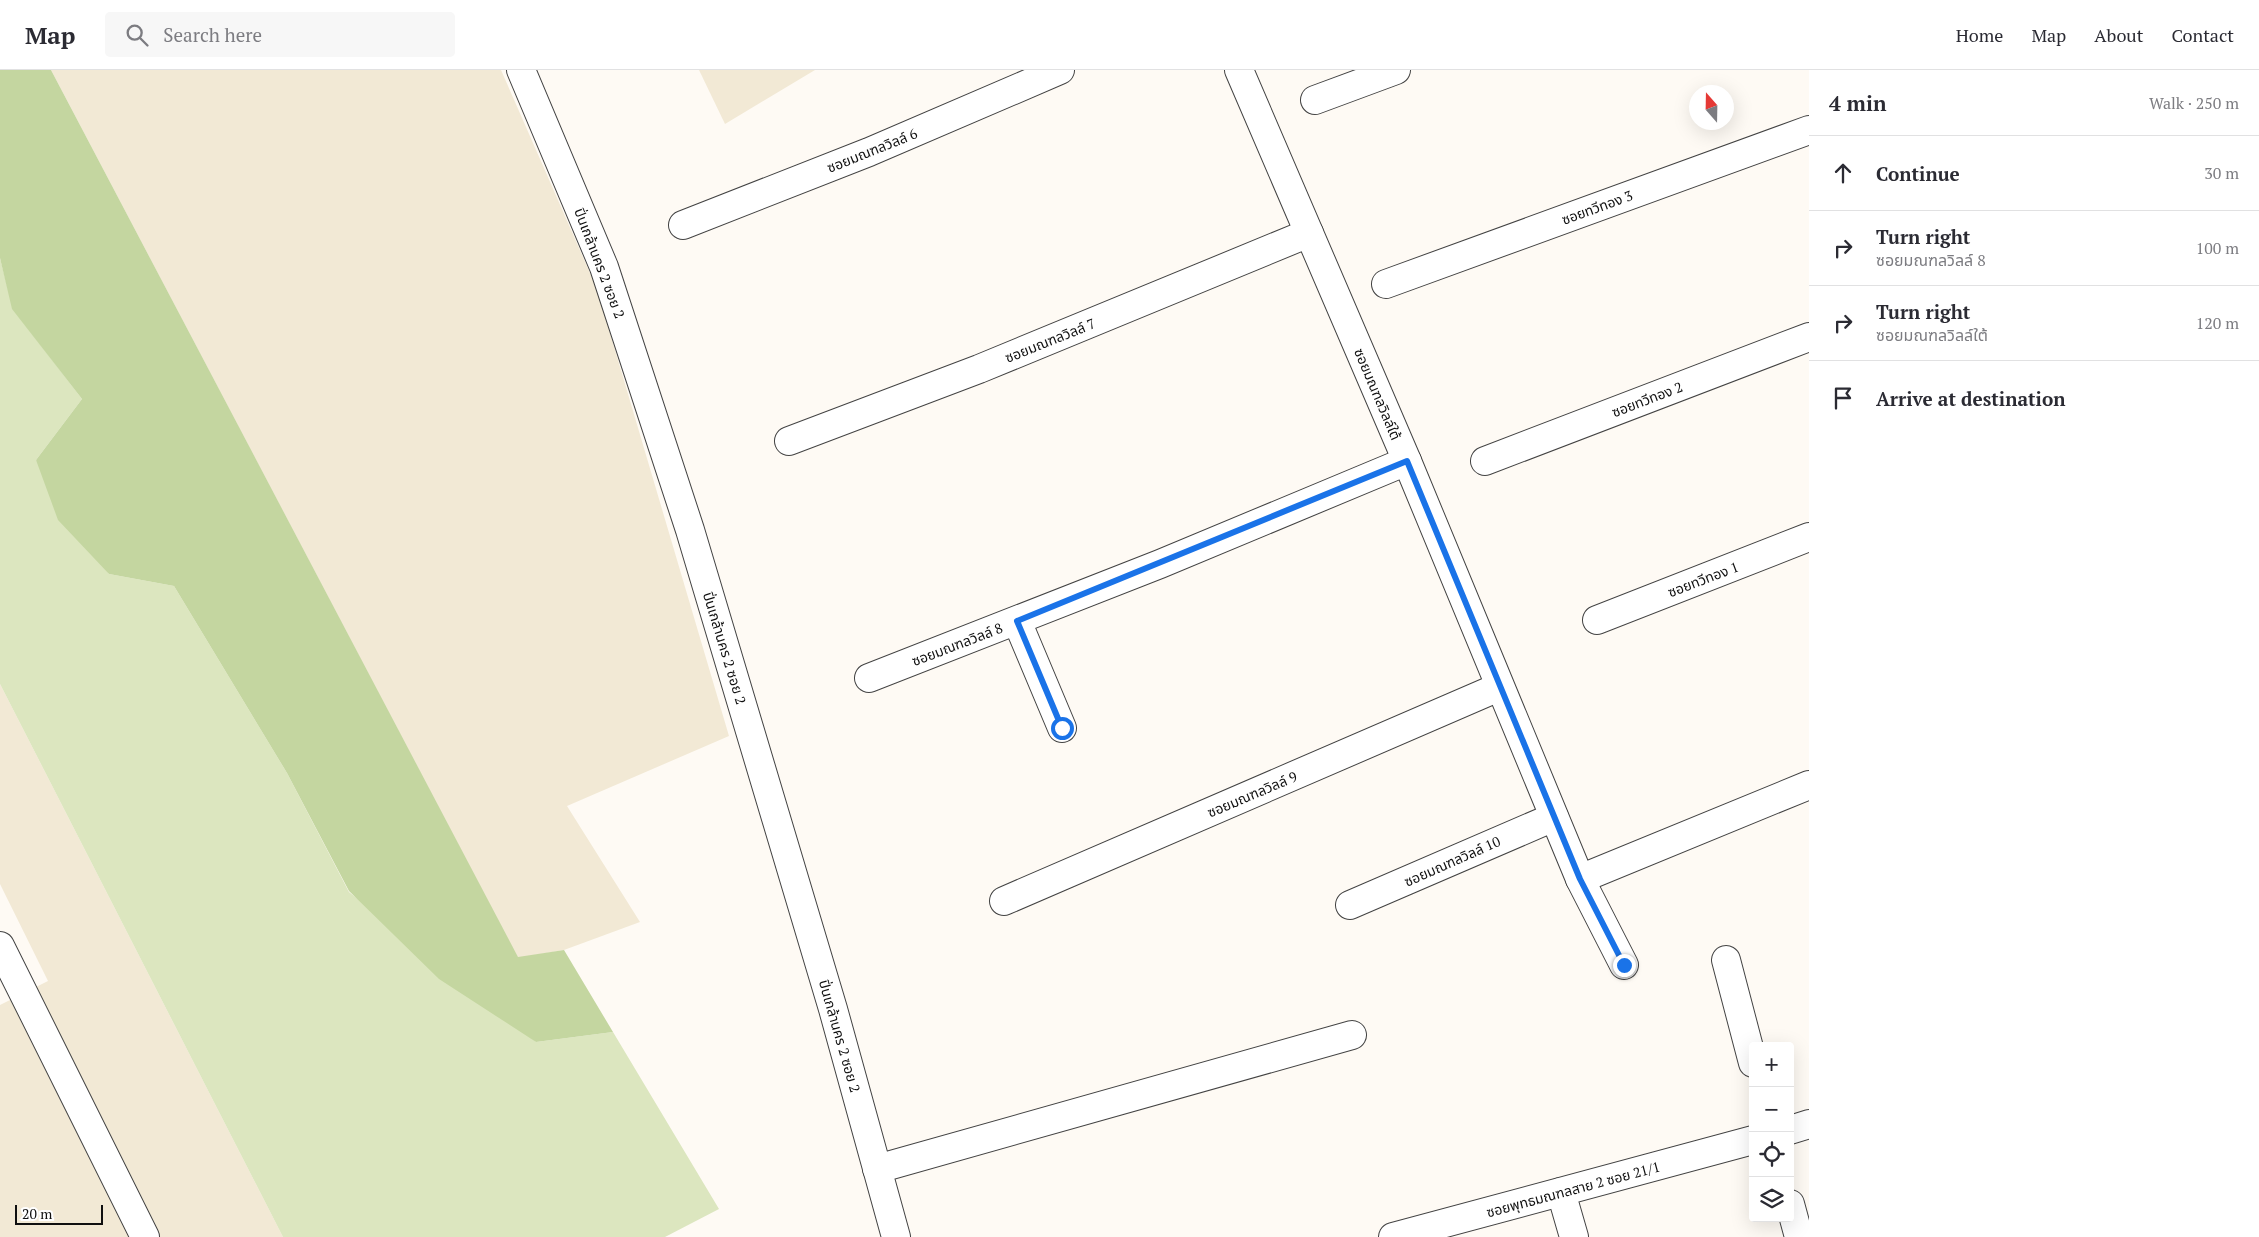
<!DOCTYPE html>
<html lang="en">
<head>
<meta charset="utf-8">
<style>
	:root { --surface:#fff; --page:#f7f7f7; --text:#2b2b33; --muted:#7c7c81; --line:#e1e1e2 }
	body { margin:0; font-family:"PT Serif","Noto Sans Thai",serif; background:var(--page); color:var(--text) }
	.controls { position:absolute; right:15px; bottom:15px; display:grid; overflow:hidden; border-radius:5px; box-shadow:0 5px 20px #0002 }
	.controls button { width:45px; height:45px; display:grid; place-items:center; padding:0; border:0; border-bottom:1px solid var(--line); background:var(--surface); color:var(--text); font:25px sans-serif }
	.compass { position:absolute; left:1689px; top:15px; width:45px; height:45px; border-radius:50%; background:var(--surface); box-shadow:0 5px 20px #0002; rotate:340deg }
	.scale { position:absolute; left:15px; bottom:12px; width:88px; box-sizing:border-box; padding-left:5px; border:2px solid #101010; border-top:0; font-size:14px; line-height:18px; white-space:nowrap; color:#101010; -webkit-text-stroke:4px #fff; paint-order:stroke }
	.stop { position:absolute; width:15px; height:15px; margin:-11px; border:4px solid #1a73e8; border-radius:50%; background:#fff }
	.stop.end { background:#1a73e8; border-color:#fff; box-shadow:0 1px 5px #0008 }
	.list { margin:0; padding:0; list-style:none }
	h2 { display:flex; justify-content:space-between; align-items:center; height:65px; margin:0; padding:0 20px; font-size:21px }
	h2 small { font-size:16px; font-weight:400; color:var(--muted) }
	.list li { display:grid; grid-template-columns:32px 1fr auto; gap:15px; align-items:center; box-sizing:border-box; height:75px; padding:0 20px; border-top:1px solid var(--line) }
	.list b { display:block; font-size:19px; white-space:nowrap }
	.list p { margin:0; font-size:16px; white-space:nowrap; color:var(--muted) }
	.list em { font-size:16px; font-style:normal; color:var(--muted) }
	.icon { flex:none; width:28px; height:28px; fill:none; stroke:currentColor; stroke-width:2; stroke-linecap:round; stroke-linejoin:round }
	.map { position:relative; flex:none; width:1809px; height:1167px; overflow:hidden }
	header { display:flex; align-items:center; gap:30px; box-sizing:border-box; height:70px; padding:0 25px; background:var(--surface); border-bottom:1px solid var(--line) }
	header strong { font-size:24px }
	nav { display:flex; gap:28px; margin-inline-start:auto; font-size:18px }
	.search { width:350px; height:45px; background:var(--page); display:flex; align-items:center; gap:12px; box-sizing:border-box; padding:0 18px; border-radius:5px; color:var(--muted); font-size:19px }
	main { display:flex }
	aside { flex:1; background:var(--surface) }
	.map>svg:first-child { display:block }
</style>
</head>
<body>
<header>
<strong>Map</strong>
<div class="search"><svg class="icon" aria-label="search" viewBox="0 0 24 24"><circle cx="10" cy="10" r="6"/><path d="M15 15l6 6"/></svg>Search here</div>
<nav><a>Home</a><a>Map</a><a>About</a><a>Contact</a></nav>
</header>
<main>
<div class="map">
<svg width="1809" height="1167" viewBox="0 0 1809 1167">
	<rect width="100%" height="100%" fill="#fefaf4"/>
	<!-- farmland -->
	<g fill="#f2e9d5">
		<polygon points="51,0 501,0 597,219 729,666 567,736 640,852 564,880 518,888"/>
		<polygon points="699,0 815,0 725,54"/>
		<polygon points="0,614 283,1167 0,1167 0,935 48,911 0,814"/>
	</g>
	<!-- green -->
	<polygon fill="#dce6bf" points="0,188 13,239 82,329 36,390 109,504 174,516 287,703 349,822 536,972 613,962 719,1139 665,1167 283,1167 0,614"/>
	<!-- forest -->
	<polygon fill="#c4d6a0" points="0,0 51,0 518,887 564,880 613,962 536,972 439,909 349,821 287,703 174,516 109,504 58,450 36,390 82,329 12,239 0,188"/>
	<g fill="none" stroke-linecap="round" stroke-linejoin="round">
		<defs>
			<g id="minor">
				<polyline points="521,0 604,197 690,460 833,939 896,1167"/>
				<polyline points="1239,0 1407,391 1580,809 1624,895"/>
				<polyline points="1315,30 1396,0"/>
				<polyline points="683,155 869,82 1060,0"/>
				<polyline points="1386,214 1809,60"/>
				<polyline points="789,371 979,299 1309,163"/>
				<polyline points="1485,391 1809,267"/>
				<polyline points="1597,550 1809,467"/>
				<polyline points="1017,551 1062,658"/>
				<polyline points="869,608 1160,494 1407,391"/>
				<polyline points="1580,809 1809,715"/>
				<polyline points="1004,831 1499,617"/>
				<polyline points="1350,835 1554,747"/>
				<polyline points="0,876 145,1167"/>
				<polyline points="1726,890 1753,993"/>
				<polyline points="1790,1060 1809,1054"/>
				<polyline points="877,1099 1352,965"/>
				<polyline points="1561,1122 1574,1167"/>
				<polyline points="1790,1134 1799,1167"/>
				<polyline points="1393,1167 1753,1070"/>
			</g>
		</defs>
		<!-- minor casing -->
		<use href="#minor" stroke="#434343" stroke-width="30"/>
		<!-- minor -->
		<use href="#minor" stroke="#fff" stroke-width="28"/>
	</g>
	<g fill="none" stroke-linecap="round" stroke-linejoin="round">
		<!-- route -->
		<polyline stroke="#1a73e8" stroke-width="6" points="1062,658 1017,551 1407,391 1580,809 1624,895"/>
	</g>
	<g text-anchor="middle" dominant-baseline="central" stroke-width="5" stroke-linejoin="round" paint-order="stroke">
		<!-- street labels -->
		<g font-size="14" fill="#101010" stroke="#fff">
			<text transform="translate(872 80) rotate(-22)">ซอยมณฑลวิลล์ 6</text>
			<text transform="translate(1597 137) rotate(-20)">ซอยทวีทอง 3</text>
			<text transform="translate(600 193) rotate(69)">ปิ่นเกล้านคร 2 ซอย 2</text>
			<text transform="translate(1050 270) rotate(-22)">ซอยมณฑลวิลล์ 7</text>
			<text transform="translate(1378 324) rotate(67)">ซอยมณฑลวิลล์ใต้</text>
			<text transform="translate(1647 329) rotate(-21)">ซอยทวีทอง 2</text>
			<text transform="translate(1703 509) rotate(-21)">ซอยทวีทอง 1</text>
			<text transform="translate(957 574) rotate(-21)">ซอยมณฑลวิลล์ 8</text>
			<text transform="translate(725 578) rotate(73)">ปิ่นเกล้านคร 2 ซอย 2</text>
			<text transform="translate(1252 724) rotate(-23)">ซอยมณฑลวิลล์ 9</text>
			<text transform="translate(1452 791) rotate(-24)">ซอยมณฑลวิลล์ 10</text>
			<text transform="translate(840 966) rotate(74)">ปิ่นเกล้านคร 2 ซอย 2</text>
			<text transform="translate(1573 1119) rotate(-15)">ซอยพุทธมณฑลสาย 2 ซอย 21/1</text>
		</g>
	</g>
</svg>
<div class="controls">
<button>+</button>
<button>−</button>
<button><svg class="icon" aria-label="locate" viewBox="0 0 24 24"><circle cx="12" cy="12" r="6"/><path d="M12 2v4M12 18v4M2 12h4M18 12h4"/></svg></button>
<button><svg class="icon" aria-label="layers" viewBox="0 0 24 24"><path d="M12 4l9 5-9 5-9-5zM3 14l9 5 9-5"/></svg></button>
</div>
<svg class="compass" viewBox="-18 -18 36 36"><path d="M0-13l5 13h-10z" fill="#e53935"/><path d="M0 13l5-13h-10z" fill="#7c7c81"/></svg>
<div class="scale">20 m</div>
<div class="stop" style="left:1062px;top:658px"></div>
<div class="stop end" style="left:1624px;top:895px"></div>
</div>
<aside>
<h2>4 min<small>Walk · 250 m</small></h2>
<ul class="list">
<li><svg class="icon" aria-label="ahead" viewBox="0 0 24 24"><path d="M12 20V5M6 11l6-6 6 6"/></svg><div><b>Continue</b></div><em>30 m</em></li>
<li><svg class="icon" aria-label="right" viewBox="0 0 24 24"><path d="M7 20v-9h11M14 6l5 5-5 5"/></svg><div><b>Turn right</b><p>ซอยมณฑลวิลล์ 8</p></div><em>100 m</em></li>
<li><svg class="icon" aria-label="right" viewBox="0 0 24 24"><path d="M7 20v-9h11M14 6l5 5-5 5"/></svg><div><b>Turn right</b><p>ซอยมณฑลวิลล์ใต้</p></div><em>120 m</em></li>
<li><svg class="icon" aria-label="arrive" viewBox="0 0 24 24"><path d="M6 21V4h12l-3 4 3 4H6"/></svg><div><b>Arrive at destination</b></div></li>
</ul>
</aside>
</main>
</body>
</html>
